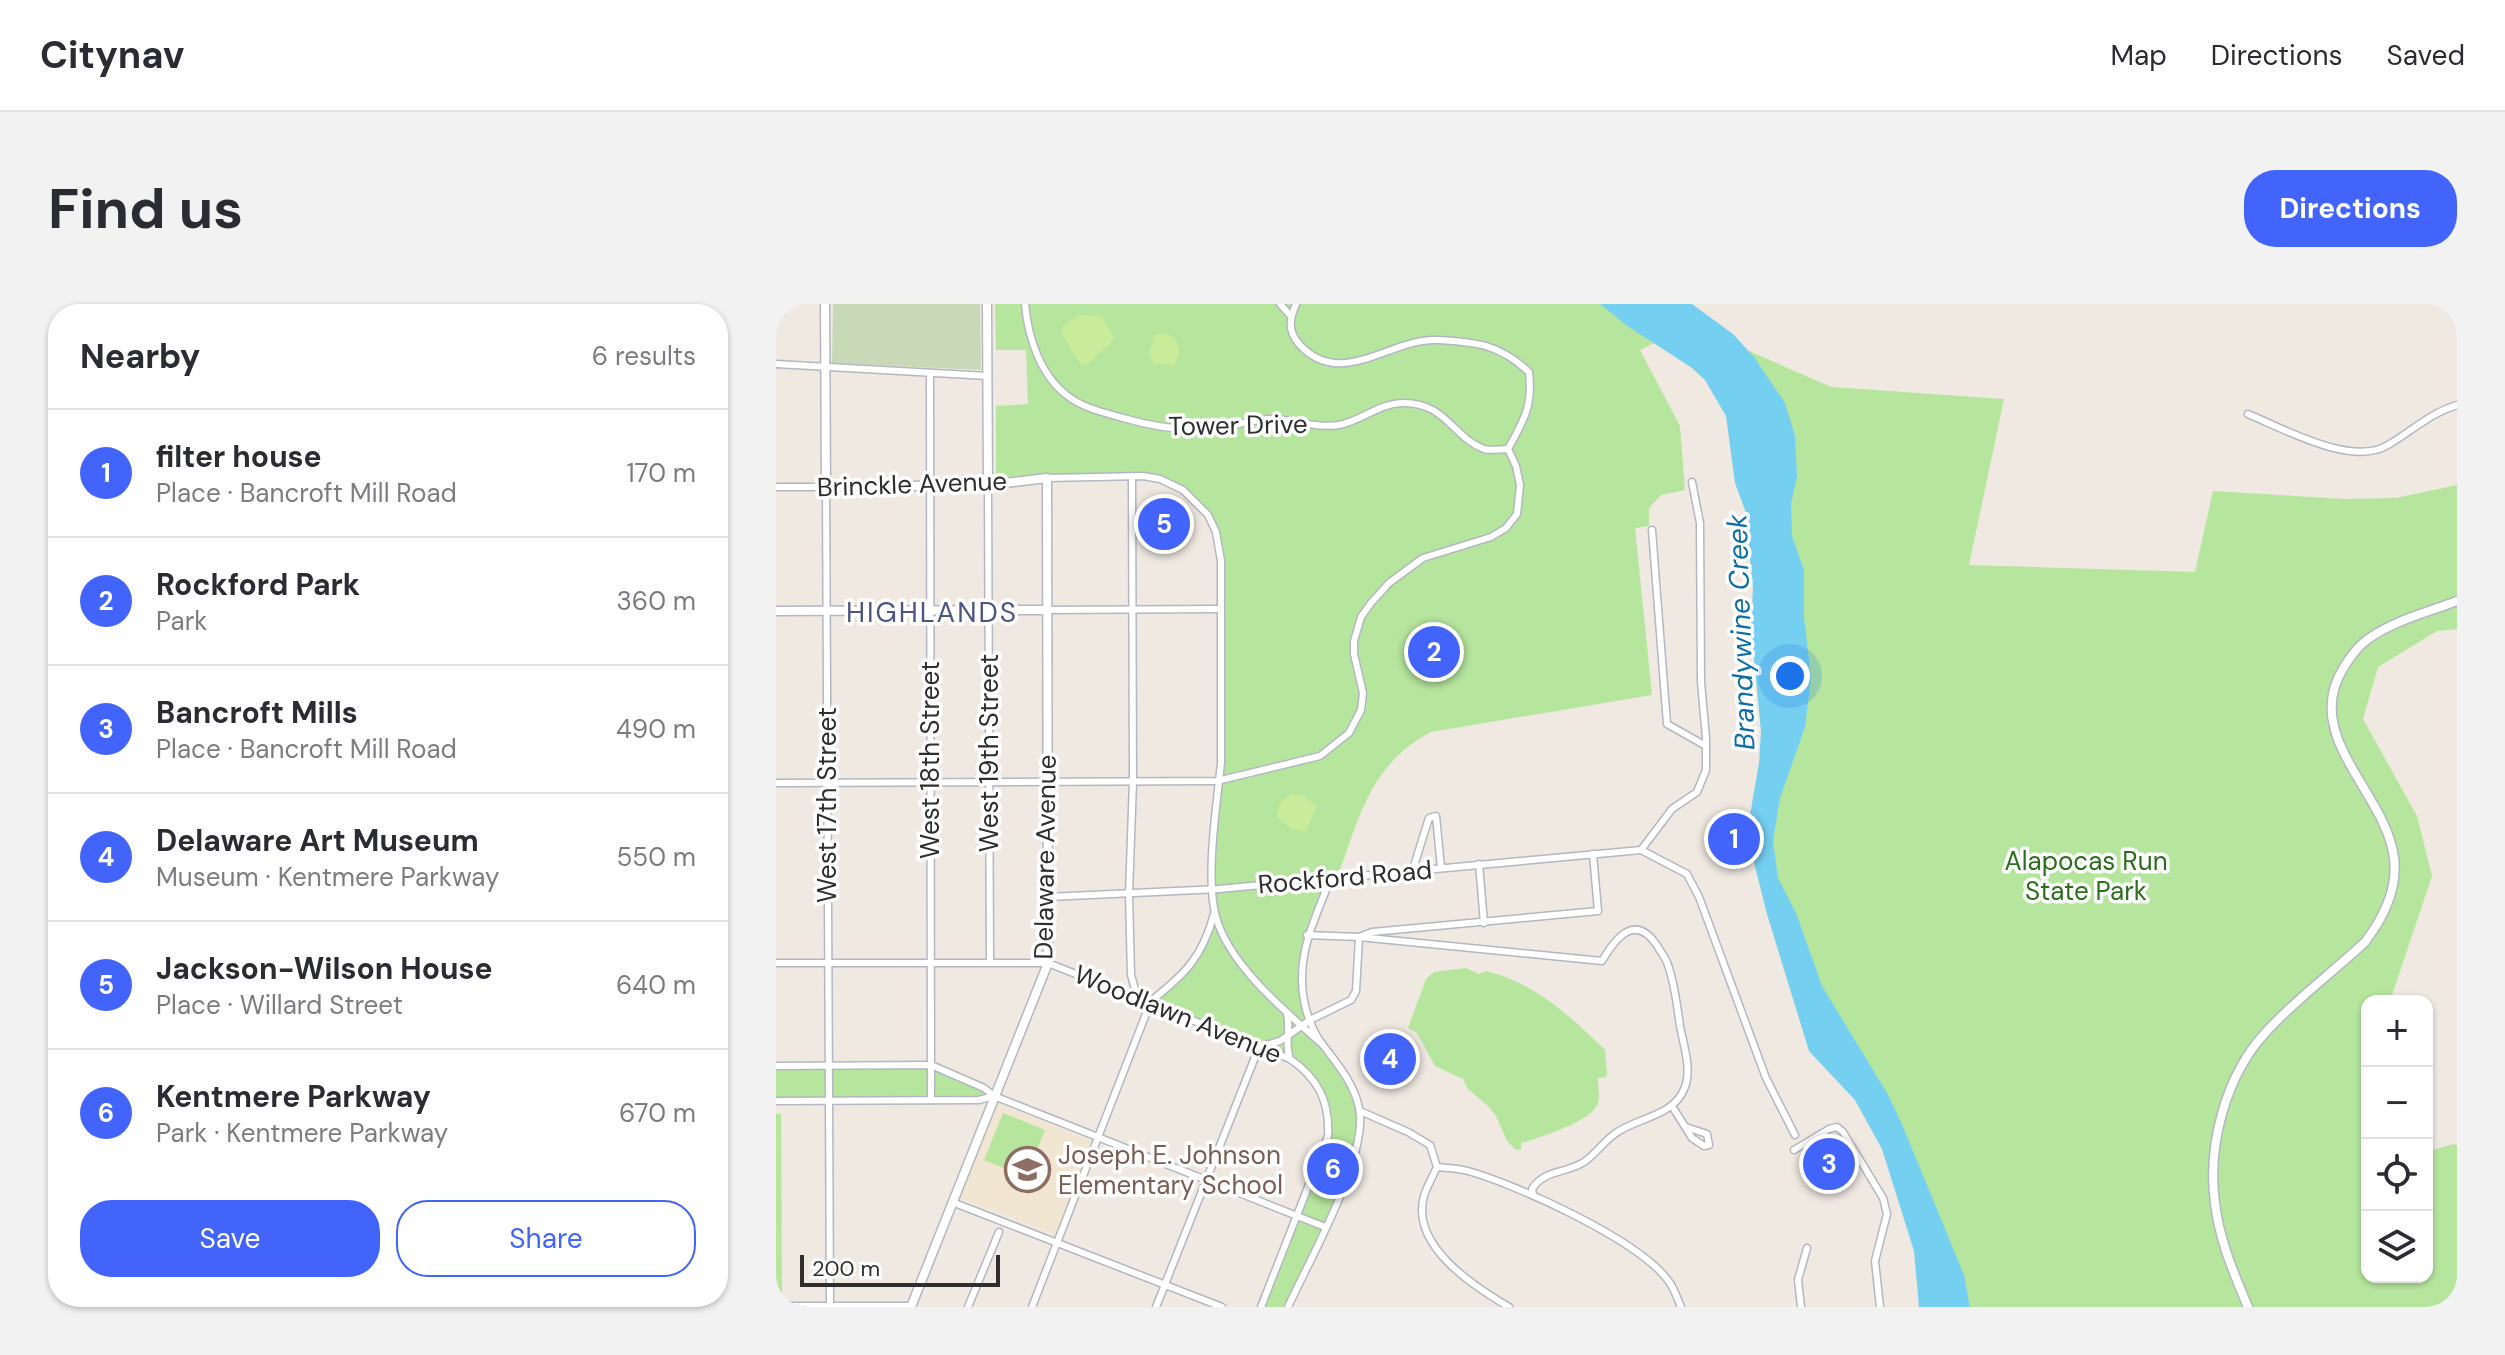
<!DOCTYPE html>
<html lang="en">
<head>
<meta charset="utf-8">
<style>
	:root { --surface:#fff; --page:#f2f2f3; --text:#2b2b33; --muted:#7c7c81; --line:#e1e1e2; --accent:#4264fb }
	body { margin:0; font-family:"DM Sans",sans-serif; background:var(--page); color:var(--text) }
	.controls { position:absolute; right:24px; bottom:24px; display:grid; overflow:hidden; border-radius:16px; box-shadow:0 2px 6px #0004 }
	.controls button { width:72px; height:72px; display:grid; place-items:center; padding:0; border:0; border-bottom:2px solid var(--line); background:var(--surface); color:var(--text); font:40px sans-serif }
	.scale { position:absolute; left:24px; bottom:20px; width:200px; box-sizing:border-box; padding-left:8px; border:4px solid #2e2e2e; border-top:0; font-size:22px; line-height:28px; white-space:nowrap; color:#2e2e2e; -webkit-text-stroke:6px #fff; paint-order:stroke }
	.you { position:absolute; left:1014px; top:372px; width:28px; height:28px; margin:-20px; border:6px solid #fff; border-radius:50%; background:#1a73e8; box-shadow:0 0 0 12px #1a73e833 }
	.badge { display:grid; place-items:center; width:52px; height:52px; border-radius:50%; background:var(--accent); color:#fff; font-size:26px; font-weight:700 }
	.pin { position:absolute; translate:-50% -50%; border:4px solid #fff; box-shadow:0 2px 8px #0006 }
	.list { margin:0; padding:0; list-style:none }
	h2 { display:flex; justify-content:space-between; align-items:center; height:104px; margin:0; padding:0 32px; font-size:34px }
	h2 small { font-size:26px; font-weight:400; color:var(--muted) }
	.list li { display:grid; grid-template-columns:52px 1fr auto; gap:24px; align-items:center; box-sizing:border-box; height:128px; padding:0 32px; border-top:2px solid var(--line) }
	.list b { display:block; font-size:30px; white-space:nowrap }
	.list p { margin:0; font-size:26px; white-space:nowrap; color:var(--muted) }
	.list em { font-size:26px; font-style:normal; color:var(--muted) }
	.actions { display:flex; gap:16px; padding:24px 32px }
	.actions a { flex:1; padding:18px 0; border:2px solid var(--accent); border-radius:32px; text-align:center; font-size:28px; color:var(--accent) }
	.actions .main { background:var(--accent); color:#fff }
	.icon { flex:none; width:44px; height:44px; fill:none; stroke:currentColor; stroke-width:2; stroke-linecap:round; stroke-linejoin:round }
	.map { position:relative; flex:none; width:1681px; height:1003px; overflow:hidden; border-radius:32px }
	header { display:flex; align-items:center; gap:48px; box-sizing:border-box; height:112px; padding:0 40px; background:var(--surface); border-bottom:2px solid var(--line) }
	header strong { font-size:38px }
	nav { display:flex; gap:44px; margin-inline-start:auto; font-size:28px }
	.intro { display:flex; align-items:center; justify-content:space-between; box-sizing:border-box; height:192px; padding:0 48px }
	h1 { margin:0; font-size:56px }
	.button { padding:20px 36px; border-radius:32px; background:var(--accent); color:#fff; font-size:28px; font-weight:700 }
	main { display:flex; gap:48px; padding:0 48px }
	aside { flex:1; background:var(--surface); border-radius:32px; box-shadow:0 2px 6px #0004 }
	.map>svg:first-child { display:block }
</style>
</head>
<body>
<header>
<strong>Citynav</strong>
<nav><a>Map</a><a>Directions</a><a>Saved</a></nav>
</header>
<div class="intro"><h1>Find us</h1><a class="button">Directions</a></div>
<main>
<aside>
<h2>Nearby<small>6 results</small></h2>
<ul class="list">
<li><span class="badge">1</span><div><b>filter house</b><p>Place · Bancroft Mill Road</p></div><em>170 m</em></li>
<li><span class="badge">2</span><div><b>Rockford Park</b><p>Park</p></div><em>360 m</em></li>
<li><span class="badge">3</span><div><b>Bancroft Mills</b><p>Place · Bancroft Mill Road</p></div><em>490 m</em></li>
<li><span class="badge">4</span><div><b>Delaware Art Museum</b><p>Museum · Kentmere Parkway</p></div><em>550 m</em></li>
<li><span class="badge">5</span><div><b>Jackson-Wilson House</b><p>Place · Willard Street</p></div><em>640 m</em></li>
<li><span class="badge">6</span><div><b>Kentmere Parkway</b><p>Park · Kentmere Parkway</p></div><em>670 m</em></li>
</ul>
<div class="actions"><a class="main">Save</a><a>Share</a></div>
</aside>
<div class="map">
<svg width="1681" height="1003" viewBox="0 0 1681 1003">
	<rect width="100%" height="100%" fill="#efe9e1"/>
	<!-- education -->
	<polygon fill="#f0e6d1" points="222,799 317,838 280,930 184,894"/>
	<!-- green -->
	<g fill="#b6e59e">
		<path d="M219 0H824L878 39 864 46 904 122 909 186 885 191 873 204V222L859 224 876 391 655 428C595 460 585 509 563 568L555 574 525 661 534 716 525 722 561 758 584 807 577 857 512 1003H485L552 832 544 786 514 755 375 697 414 663 439 606 436 586 444 468 445 257 436 219 407 186 376 173 271 174 220 180V102L252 100 250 46H220Z"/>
		<polygon points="973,47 1055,83 1228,95 1193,261 1419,268 1437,187 1568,195 1620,194 1681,181 1681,325 1661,327 1602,363 1587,415 1641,512 1656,572 1614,697 1591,697 1591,973 1651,973 1651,848 1677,840 1681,841 1681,1003 1174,1003 1156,949 983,555 997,434 966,57"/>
		<path d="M690 664 703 670 710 667C759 679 793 711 829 746L831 769 830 773 822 774C822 781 824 792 822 799 816 818 762 834 745 839V845L740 846 731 837 720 812 713 803 692 785 687 775 659 762 641 729 632 724 650 675 658 668Z"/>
		<polygon points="155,761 218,792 211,795 0,797 0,762"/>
		<polygon points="227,809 269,826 250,873 208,856"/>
		<polygon points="0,810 5,810 6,990 0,991"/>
	</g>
	<!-- cemetery -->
	<polygon fill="#c8d9b8" points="57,0 204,0 205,66 56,59"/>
	<!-- pitch -->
	<g fill="#c9ec9a">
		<polygon points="303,11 325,12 338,33 336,38 311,60 305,61 286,30 287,22"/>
		<polygon points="390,29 400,36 403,47 399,61 378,60 373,50 379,31"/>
		<path d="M516 490 527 491 541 502 530 527 516 525 500 513C503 501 505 496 516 490Z"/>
	</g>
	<!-- water -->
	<polygon fill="#75cff0" points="824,0 916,0 957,30 978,53 1009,99 1019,132 1021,173 1015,199 1016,232 1028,266 1028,313 1035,374 1029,423 1004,494 997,537 1002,574 1020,609 1046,682 1111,789 1125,818 1188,971 1194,1003 1143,1003 1138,947 1106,845 1079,796 1033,747 991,610 975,547 973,517 983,459 985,427 975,324 977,284 969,206 959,179 950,112 929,76 916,64 850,21"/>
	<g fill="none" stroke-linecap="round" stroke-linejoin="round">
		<defs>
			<g id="minor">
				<path d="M249 0C252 34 265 75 296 95 311 105 330 109 347 114 375 122 402 127 431 125 451 124 470 117 491 115 514 114 540 125 563 121 585 117 602 100 626 99 670 98 676 133 708 145 715 147 725 145 732 145"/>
				<polyline points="504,0 514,11"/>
				<path d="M520 0C514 14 511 26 523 40 565 87 615 33 662 36 702 38 724 41 753 68 757 102 748 116 732 145"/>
				<polyline points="0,60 212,72"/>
				<polyline points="154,69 155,796"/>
				<path d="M1472 110C1508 125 1576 163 1612 141 1636 127 1654 109 1681 101"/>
				<polyline points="356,173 357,477 353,590 355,671 361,692"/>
				<path d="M271 174 367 172 384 175 407 186 432 211 440 228 445 257V459C441 499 429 574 440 613 453 661 510 708 546 740"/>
				<polyline points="212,181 214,658"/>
				<polyline points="0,183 50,183 54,1002"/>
				<polyline points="876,226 891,420 930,442"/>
				<polyline points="271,306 445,305"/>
				<polyline points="0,479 441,477 544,452 573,429 585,406 587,389 578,350 578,337 585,313 595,299 613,279 647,254 715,233 730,224 741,210 744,181 740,162 732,145"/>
				<polyline points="865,546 896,505 921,488 930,466 930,434 925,378 924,219 916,178"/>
				<polyline points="865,546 911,570 923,593 990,774 1019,831"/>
				<polyline points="703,560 708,619"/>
				<polyline points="636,568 653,514 660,512 665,564"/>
				<polyline points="272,593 443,585 865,546"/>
				<path d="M531 631 583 633 826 657C839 635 858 609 880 640 884 647 890 654 892 661 899 681 901 702 904 722 907 739 916 765 909 783 898 813 862 813 840 829 828 837 820 850 808 858 789 870 769 865 756 885L757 891"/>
				<path d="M0 659H272L514 755C542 774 554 798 552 832L485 1003"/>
				<path d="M375 697C409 670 426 654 438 610"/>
				<path d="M511 710C515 726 508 739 514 755"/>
				<polyline points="0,762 155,761 208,784 218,792 549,923"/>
				<polyline points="0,797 203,796 218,792"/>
				<polyline points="896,802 916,834 928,842 933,841 931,830 910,823"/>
				<path d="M584 807 632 828 654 841 661 863C657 872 651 882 648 892 634 941 697 982 733 1003"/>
				<polyline points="1018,846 1053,825 1061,823 1067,828 1107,894 1111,910 1099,957 1104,1003"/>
				<path d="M661 863C671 864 682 864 692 867 742 881 860 935 891 975 898 983 901 994 905 1003"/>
				<polyline points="176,898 446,1003"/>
				<polyline points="0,1002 136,1002"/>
				<polyline points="192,1003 223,928"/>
				<polyline points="256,1003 375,697"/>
				<polyline points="380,1003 483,743 504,737 534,716 575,696 580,687 583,633 596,628 822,607 817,550"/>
				<path d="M512 1003C534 955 588 860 584 810 581 783 563 762 547 741 539 732 535 721 531 709 516 659 537 619 555 574"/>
				<polyline points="1025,1003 1022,976 1031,944"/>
			</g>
			<g id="tertiary">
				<polyline points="49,0 50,183 212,181 271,174 272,659 135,1003"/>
				<polyline points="211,0 212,181"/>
				<polyline points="0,307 271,306"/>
				<path d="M1472 1003C1458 970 1443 935 1439 899 1431 841 1450 771 1490 728 1520 695 1557 668 1589 638 1608 613 1622 585 1618 554 1610 488 1524 432 1568 363 1573 355 1579 346 1587 339 1612 318 1650 309 1681 297"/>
			</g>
		</defs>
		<!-- minor casing -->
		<use href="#minor" stroke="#b4b7c1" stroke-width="9"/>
		<!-- tertiary casing -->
		<use href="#tertiary" stroke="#b4b7c1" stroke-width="11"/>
		<!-- minor -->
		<use href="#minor" stroke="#fff" stroke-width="6"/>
		<!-- tertiary -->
		<use href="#tertiary" stroke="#fff" stroke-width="8"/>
	</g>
	<!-- icons -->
	<defs>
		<symbol id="school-ring" viewBox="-11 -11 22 22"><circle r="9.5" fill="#fff" stroke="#8d6e63" stroke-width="1.5"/><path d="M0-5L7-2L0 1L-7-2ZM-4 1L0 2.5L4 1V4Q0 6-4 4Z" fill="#8d6e63"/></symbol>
	</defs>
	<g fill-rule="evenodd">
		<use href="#school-ring" x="226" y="840" width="51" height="51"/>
	</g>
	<g text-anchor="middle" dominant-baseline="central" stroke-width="7" stroke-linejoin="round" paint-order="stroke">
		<!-- street labels -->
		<g font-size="26" fill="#2e2e2e" stroke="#fff">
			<text transform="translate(462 121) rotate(-1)">Tower Drive</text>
			<text transform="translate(136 180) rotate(-2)">Brinckle Avenue</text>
			<text transform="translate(213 449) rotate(-90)">West 19th Street</text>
			<text transform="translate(154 456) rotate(-90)">West 18th Street</text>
			<text transform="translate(51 501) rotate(-90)">West 17th Street</text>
			<text transform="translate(269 553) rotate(-89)">Delaware Avenue</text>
			<text transform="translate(569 573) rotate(-5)">Rockford Road</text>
			<text transform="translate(402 710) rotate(22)">Woodlawn Avenue</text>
		</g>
		<!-- park labels -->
		<g font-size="26" fill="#2c6e1b" stroke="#fff">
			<text x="1310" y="557">Alapocas Run<tspan x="1310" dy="30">State Park</tspan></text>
		</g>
		<!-- education labels -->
		<g font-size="26" fill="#785e54" stroke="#fff" text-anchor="start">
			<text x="282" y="851">Joseph E. Johnson<tspan x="282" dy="30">Elementary School</tspan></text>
		</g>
		<!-- neighbourhood labels -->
		<g font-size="28" letter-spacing="2" fill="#4d5680" stroke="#fff">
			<text x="156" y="308">HIGHLANDS</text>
		</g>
		<!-- water labels -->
		<g font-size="28" font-style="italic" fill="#0d6fa3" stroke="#fff">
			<text transform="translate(965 328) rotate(-92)">Brandywine Creek</text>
		</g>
	</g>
</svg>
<div class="controls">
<button>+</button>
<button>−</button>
<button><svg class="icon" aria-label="locate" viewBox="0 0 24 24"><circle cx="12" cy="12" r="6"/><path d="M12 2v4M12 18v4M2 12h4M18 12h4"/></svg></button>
<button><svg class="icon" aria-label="layers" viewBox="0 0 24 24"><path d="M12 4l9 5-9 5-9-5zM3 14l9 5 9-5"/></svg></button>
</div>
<div class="scale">200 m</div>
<div class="you"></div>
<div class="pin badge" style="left:958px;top:535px">1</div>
<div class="pin badge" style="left:658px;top:348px">2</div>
<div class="pin badge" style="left:1053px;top:860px">3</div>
<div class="pin badge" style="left:614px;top:755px">4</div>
<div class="pin badge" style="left:388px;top:220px">5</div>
<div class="pin badge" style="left:557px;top:865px">6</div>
</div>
</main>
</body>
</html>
